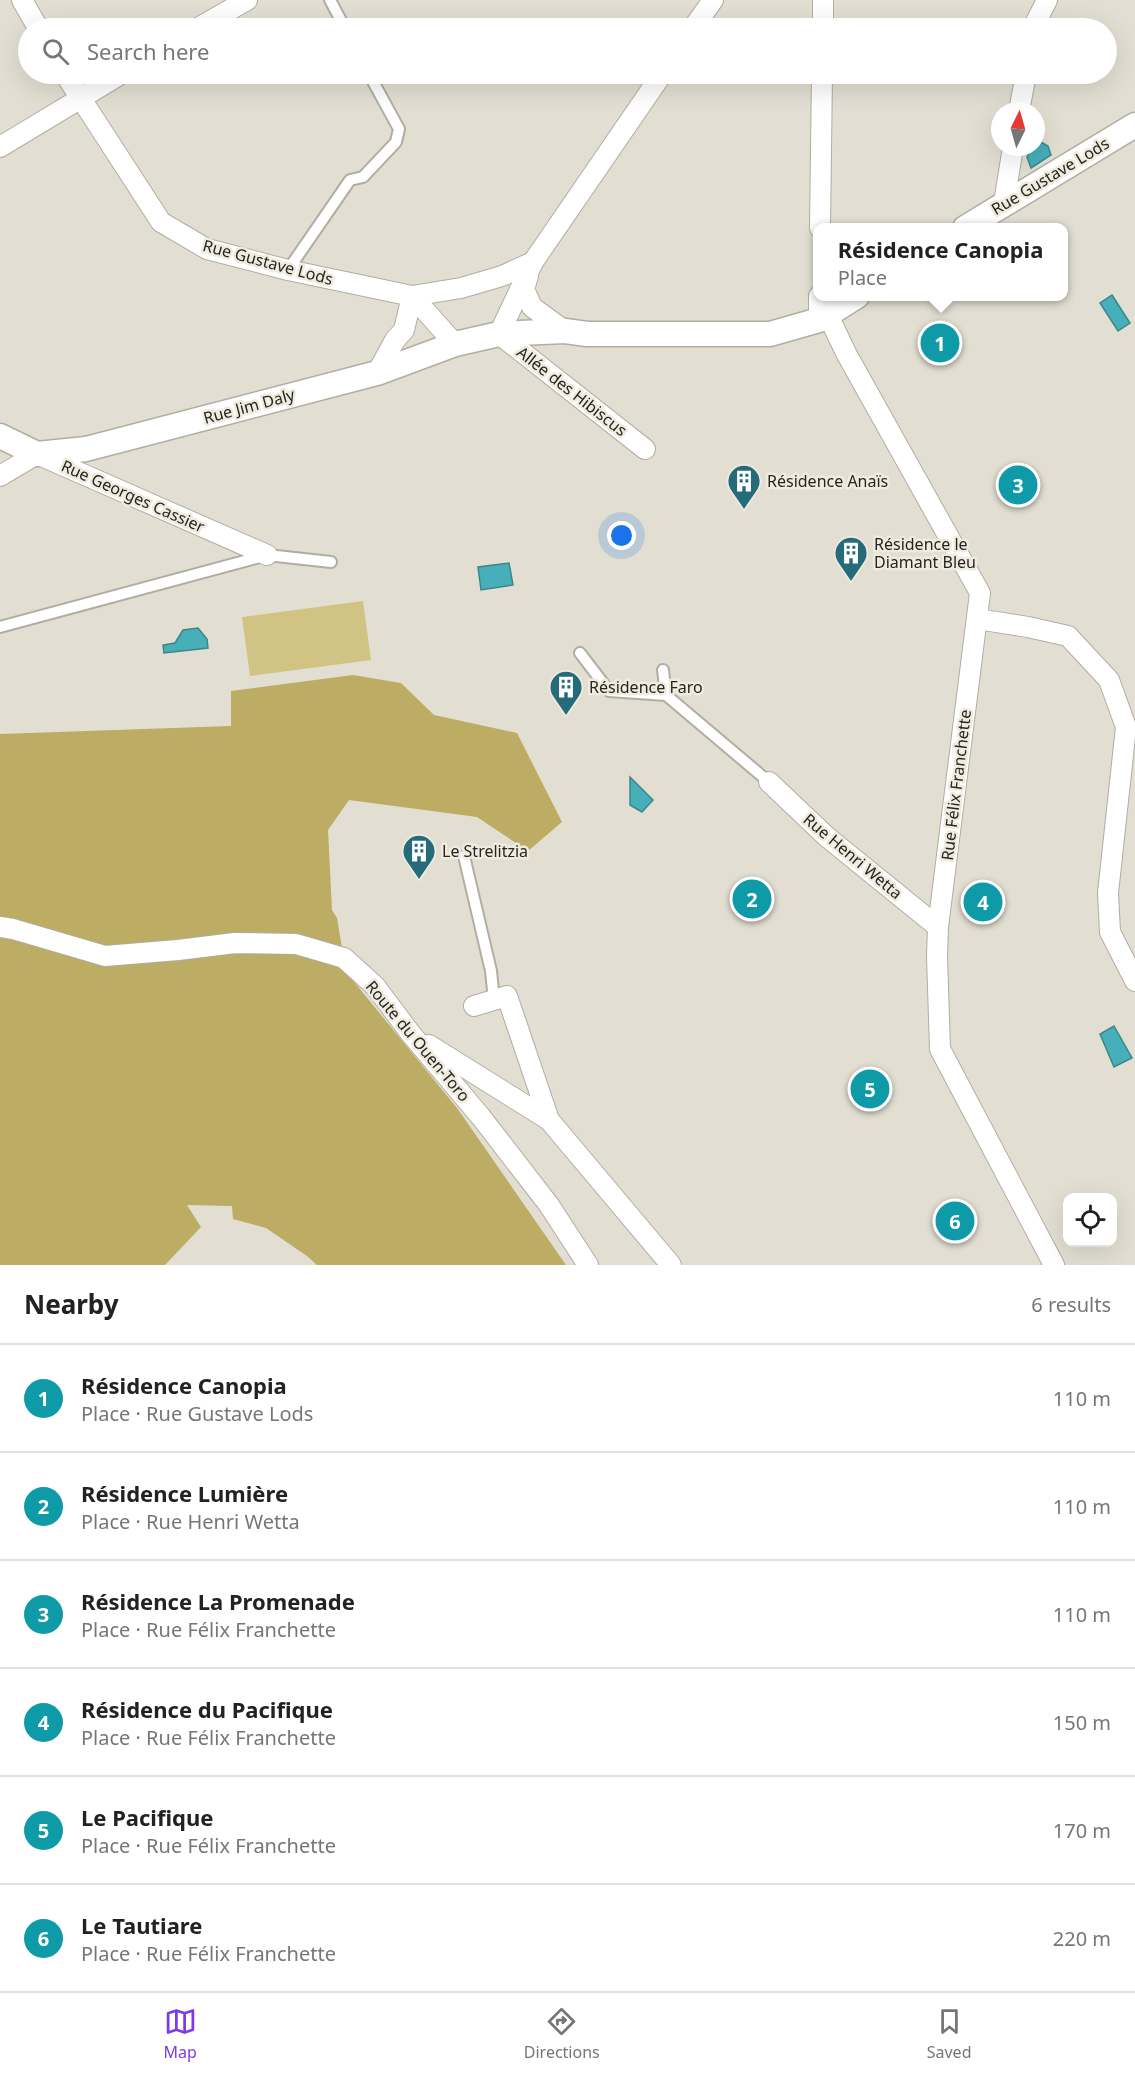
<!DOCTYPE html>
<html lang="en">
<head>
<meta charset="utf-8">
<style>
	:root { --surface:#fff; --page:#f6f6f6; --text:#222; --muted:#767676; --line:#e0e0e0; --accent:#7c3aed }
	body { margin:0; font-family:"Noto Sans",sans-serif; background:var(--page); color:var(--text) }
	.controls { position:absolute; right:18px; bottom:18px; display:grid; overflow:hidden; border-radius:12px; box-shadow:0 6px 24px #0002 }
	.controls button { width:54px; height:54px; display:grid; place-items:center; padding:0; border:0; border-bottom:2px solid var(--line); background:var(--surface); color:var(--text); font:30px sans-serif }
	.compass { position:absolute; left:991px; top:102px; width:54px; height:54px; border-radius:50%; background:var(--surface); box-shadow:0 6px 24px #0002; rotate:5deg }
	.you { position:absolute; left:622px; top:536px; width:21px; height:21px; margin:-15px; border:4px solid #fff; border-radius:50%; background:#1a73e8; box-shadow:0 0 0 9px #1a73e833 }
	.badge { display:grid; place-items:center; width:39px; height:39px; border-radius:50%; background:var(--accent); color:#fff; font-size:20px; font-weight:700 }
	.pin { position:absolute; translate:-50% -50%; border:3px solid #fff; box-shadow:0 2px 6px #0006 }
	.popup { position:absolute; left:813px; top:223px; width:255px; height:78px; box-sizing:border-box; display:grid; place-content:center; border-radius:12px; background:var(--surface); filter:drop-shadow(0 2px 4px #0005); font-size:20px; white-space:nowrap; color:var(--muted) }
	.popup b { font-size:22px; color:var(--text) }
	.popup::after { content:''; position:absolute; left:50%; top:100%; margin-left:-12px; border:12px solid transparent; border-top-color:var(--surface) }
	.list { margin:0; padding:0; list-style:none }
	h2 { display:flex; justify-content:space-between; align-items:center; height:78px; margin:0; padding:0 24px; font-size:26px }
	h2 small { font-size:20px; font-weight:400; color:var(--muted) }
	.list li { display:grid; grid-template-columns:39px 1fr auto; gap:18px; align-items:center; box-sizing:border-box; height:108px; padding:0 24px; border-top:2px solid var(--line) }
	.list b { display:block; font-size:22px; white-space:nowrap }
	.list p { margin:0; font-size:20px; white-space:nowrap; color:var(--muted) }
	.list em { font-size:20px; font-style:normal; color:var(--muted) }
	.icon { flex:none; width:33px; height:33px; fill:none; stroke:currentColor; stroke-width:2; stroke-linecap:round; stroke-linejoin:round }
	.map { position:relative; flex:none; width:1135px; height:1265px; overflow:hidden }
	.search { position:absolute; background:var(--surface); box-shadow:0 6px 24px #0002; left:18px; right:18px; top:18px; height:66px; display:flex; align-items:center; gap:15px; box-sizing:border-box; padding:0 21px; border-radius:33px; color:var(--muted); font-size:22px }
	.sheet { height:726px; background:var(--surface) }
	nav { display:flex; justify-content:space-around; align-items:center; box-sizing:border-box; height:84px; border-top:2px solid var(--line); background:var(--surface); font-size:16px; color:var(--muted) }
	nav a { display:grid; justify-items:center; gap:3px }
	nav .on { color:var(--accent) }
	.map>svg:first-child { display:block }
</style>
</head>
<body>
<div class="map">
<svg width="1135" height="1265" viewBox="0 0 1135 1265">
	<rect width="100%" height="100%" fill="#e2dfd2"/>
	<!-- green -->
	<polygon fill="#d1c384" points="363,601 371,660 250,676 242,617"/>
	<!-- forest -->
	<polygon fill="#bdac63" points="353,675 401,683 434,715 517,733 562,822 528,851 477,817 349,800 328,830 332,910 337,918 346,972 457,1108 566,1265 317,1265 307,1256 266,1228 233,1219 232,1206 187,1205 201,1227 165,1265 0,1265 0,734 231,726 231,691"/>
	<!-- water -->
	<g fill="#46afb9" stroke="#3c868b" stroke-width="1.5">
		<polygon points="1036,142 1041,142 1048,146 1051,155 1031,168 1027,157 1032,147 1036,147"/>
		<polygon points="1112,295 1130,323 1118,331 1100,303"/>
		<polygon points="509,563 513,585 481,590 478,567"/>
		<polygon points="198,628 207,639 208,648 164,653 163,645 175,643 183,630"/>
		<polygon points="630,777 653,800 642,812 630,805"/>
		<polygon points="1114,1026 1132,1058 1114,1067 1100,1034"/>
	</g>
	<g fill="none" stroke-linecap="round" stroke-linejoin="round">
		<defs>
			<g id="service">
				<polyline points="330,0 345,28"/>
				<polyline points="288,270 350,180 363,177 396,142 399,129 369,74"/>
				<polyline points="0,627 267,555 331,562"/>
				<polyline points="580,653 609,691 666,695 769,782"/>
				<polyline points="663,670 666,695"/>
				<polyline points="464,856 491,971 494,1000"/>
			</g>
			<g id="minor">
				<polyline points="22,0 38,28"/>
				<polyline points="198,28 247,0"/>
				<polyline points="693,28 713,0"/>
				<polyline points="823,28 823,0"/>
				<polyline points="1033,28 1047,0"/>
				<polyline points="65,74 161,222 207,249 288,270 412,296 461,288 502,276 533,262"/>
				<polyline points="1019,111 1026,74"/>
				<polyline points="0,147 121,74"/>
				<polyline points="1004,203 1013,147"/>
				<polyline points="820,228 822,74"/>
				<polyline points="528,276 524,289 532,307 565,331"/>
				<polyline points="412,296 455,344"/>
				<polyline points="828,315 846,353 980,593 938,927 937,956 940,1049 1054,1265"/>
				<polyline points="819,320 819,296"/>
				<polyline points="377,373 395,340 404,330 412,296"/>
				<polyline points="645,449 499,334 533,262 662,74"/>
				<polyline points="0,476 37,454 267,555"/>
				<polyline points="977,619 1028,627 1068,636 1109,680 1126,727 1108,893 1110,932 1135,981"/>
				<polyline points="769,782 827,837 938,927"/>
				<polyline points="0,927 13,929 105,956 178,950 235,943 296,944 344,958 375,986 411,1034 481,1117 549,1205 588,1265"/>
				<polyline points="474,1006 507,996 549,1120 671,1265"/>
				<polyline points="429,1045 549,1120"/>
			</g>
			<g id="tertiary">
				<polyline points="965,228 1135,125"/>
				<polyline points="0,436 37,454 86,449 377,373 455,344 499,334 565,331 587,334 770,334 819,320 857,296"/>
			</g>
		</defs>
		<!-- service casing -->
		<use href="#service" stroke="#b0ada1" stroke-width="14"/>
		<!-- minor casing -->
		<use href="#minor" stroke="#b0ada1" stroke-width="22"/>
		<!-- tertiary casing -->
		<use href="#tertiary" stroke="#b0ada1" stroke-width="27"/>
		<!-- service -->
		<use href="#service" stroke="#fff" stroke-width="10"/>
		<!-- minor -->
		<use href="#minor" stroke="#fff" stroke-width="20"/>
		<!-- tertiary -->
		<use href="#tertiary" stroke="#fff" stroke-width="24"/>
	</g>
	<!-- icons -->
	<defs>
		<symbol id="building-pin" viewBox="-11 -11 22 30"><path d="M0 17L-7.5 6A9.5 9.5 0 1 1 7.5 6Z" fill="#256b7a" stroke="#efecdf"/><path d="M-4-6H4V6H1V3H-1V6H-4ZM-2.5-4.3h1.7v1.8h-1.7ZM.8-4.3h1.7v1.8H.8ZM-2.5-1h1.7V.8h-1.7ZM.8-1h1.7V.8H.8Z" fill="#fff"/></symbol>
	</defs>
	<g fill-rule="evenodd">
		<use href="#building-pin" x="725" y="462" width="38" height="52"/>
		<use href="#building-pin" x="832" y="534" width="38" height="52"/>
		<use href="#building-pin" x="547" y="668" width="38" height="52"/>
		<use href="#building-pin" x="400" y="832" width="38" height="52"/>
	</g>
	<g text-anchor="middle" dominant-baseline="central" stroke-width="5" stroke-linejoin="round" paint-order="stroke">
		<!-- street labels -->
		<g font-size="16" fill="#262520" stroke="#efecdf">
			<text transform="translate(1050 176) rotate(-31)">Rue Gustave Lods</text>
			<text transform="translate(268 262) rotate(15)">Rue Gustave Lods</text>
			<text transform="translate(572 391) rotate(38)">Allée des Hibiscus</text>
			<text transform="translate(249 406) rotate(-15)">Rue Jim Daly</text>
			<text transform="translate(133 496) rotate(24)">Rue Georges Cassier</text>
			<text transform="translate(956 785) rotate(-83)">Rue Félix Franchette</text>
			<text transform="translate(853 856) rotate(40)">Rue Henri Wetta</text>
			<text transform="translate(418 1041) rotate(50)">Route du Ouen-Toro</text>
		</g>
		<!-- poi labels -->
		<g font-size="16" fill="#262520" stroke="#efecdf" text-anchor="start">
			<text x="767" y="481">Résidence Anaïs</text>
			<text x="874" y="544">Résidence le<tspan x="874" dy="18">Diamant Bleu</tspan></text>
			<text x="589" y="687">Résidence Faro</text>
			<text x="442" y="851">Le Strelitzia</text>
		</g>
	</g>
</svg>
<div class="controls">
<button><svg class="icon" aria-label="locate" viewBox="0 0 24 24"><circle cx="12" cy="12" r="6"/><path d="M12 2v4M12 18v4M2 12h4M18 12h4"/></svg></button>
</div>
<svg class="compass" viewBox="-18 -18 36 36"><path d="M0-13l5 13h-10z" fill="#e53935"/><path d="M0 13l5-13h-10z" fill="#767676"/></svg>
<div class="you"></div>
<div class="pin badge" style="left:940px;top:343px;background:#0f9aa8">1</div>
<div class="popup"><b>Résidence Canopia</b>Place</div>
<div class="pin badge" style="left:752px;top:899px;background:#0f9aa8">2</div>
<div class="pin badge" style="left:1018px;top:485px;background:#0f9aa8">3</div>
<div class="pin badge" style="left:983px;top:902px;background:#0f9aa8">4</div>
<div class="pin badge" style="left:870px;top:1089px;background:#0f9aa8">5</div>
<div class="pin badge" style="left:955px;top:1221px;background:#0f9aa8">6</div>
<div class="search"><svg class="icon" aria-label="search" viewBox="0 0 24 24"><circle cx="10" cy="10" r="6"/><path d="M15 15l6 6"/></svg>Search here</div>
</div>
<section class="sheet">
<h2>Nearby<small>6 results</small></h2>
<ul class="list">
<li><span class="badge" style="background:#0f9aa8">1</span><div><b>Résidence Canopia</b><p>Place · Rue Gustave Lods</p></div><em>110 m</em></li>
<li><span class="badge" style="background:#0f9aa8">2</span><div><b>Résidence Lumière</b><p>Place · Rue Henri Wetta</p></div><em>110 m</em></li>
<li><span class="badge" style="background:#0f9aa8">3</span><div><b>Résidence La Promenade</b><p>Place · Rue Félix Franchette</p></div><em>110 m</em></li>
<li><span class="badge" style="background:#0f9aa8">4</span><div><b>Résidence du Pacifique</b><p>Place · Rue Félix Franchette</p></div><em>150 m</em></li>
<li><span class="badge" style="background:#0f9aa8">5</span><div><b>Le Pacifique</b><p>Place · Rue Félix Franchette</p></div><em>170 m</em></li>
<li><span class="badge" style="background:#0f9aa8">6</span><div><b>Le Tautiare</b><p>Place · Rue Félix Franchette</p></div><em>220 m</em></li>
</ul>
</section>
<nav>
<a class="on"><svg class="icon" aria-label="map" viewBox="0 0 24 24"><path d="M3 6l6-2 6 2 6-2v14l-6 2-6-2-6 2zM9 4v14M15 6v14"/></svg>Map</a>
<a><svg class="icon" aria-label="directions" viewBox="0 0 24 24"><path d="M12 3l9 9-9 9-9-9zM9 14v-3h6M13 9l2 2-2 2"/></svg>Directions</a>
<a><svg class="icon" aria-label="saved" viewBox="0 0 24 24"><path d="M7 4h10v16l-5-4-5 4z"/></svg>Saved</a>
</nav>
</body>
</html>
